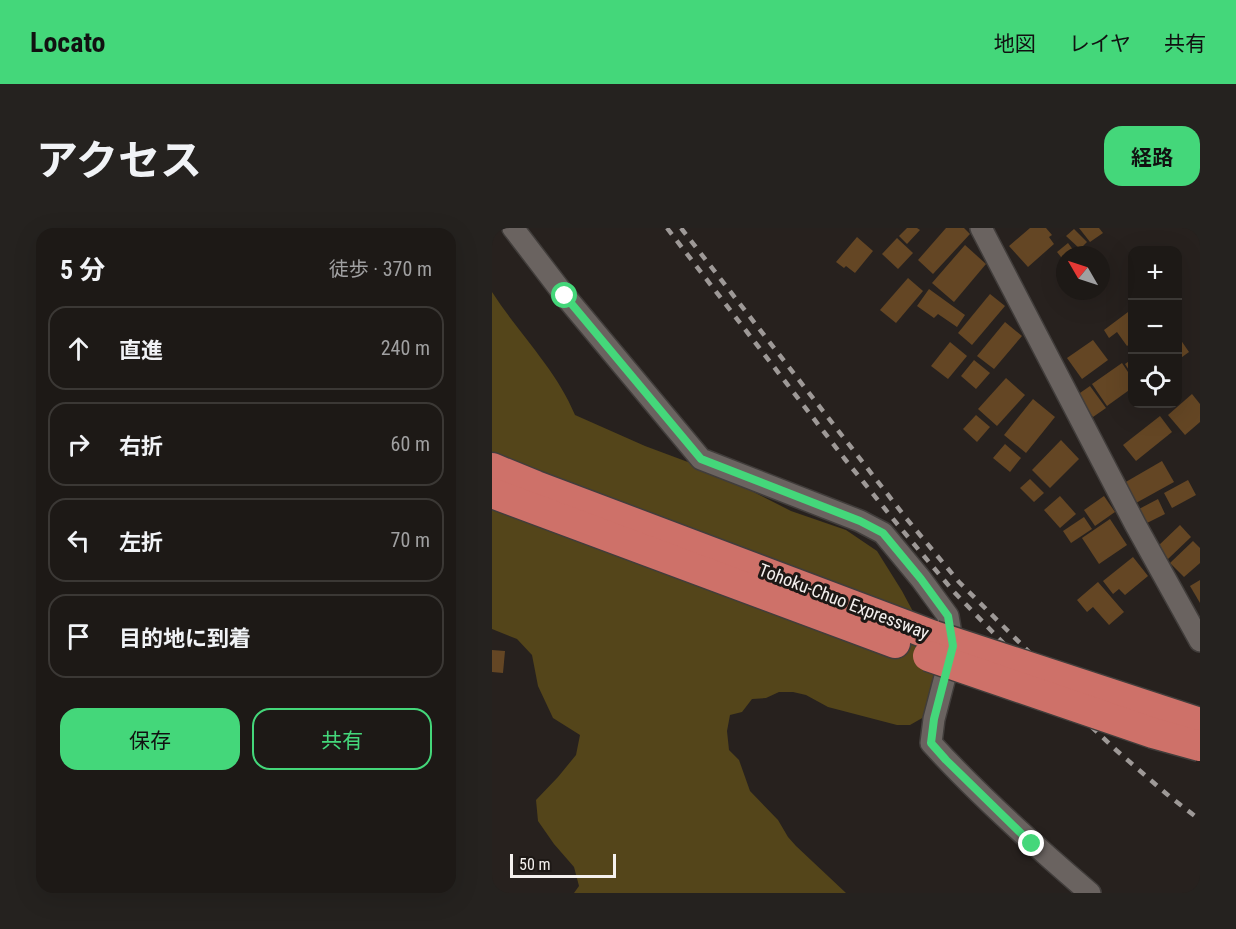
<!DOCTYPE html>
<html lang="ja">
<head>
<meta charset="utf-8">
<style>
	:root { --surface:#1d1916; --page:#25221f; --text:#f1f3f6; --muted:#a0a0a1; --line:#3b3835; --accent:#44d77a }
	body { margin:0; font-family:"Roboto Condensed","Noto Sans JP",sans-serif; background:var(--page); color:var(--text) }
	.controls { position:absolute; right:18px; top:18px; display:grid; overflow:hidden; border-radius:12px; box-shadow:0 6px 24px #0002 }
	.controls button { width:54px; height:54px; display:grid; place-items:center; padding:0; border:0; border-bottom:2px solid var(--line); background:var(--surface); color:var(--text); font:30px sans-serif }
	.compass { position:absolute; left:564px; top:18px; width:54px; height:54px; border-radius:50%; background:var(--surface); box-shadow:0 6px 24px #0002; rotate:309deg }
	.scale { position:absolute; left:18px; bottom:15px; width:106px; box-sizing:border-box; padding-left:6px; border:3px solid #f4f0ee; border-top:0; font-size:16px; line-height:21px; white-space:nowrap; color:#f4f0ee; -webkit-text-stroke:4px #1d1815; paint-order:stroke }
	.stop { position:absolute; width:18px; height:18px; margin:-14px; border:4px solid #44d77a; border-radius:50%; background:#fff }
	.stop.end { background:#44d77a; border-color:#fff; box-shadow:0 2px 6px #0008 }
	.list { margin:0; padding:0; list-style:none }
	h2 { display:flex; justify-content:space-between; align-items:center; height:78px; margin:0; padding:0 24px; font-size:26px }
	h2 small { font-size:20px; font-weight:400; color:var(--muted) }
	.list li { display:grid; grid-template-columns:39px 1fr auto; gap:18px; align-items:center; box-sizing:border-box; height:84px; margin:0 12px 12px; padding:0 12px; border:2px solid var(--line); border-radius:18px }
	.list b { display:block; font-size:22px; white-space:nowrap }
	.list em { font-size:20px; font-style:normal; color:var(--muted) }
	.actions { display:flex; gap:12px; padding:18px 24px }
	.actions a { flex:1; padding:14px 0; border:2px solid var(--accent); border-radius:18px; text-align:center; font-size:21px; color:var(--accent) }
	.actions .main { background:var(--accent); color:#111 }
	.icon { flex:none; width:33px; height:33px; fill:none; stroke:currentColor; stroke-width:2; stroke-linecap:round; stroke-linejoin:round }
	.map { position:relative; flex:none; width:708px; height:665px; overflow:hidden; border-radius:18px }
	header { display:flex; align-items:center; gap:36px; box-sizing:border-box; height:84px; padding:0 30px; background:var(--accent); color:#111 }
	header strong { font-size:28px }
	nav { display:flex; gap:33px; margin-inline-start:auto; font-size:21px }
	.intro { display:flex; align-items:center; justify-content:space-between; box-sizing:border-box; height:144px; padding:0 36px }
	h1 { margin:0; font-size:42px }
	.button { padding:15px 27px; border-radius:18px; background:var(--accent); color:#111; font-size:21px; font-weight:700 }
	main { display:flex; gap:36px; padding:0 36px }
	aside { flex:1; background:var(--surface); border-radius:18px; box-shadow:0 6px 24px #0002 }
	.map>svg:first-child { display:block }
</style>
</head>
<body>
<header>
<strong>Locato</strong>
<nav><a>地図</a><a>レイヤ</a><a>共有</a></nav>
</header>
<div class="intro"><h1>アクセス</h1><a class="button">経路</a></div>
<main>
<aside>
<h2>5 分<small>徒歩 · 370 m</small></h2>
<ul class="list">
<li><svg class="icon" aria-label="ahead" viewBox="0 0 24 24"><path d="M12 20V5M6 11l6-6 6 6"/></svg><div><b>直進</b></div><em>240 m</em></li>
<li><svg class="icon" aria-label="right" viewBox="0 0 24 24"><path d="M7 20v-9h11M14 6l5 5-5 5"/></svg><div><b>右折</b></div><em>60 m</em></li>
<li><svg class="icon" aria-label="left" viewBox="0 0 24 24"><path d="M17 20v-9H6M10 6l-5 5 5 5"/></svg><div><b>左折</b></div><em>70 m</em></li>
<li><svg class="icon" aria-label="arrive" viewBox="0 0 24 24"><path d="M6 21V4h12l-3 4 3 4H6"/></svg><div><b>目的地に到着</b></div></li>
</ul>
<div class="actions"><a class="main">保存</a><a>共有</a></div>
</aside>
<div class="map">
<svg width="708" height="665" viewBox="0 0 708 665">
	<rect width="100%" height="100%" fill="#27211e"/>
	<!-- forest -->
	<path fill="#54451a" d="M0 64C27 106 64 141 83 187L153 218 220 243 299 283 354 302 385 323 410 363 441 421 442 465 432 489 418 497H405L336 479 314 467 301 464H287L274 470 260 471 250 484 238 487 235 503 237 522 247 532 258 563 286 592 296 609 304 618 354 665H82L87 658 82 639 62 616 46 593 44 572 66 549 84 527 88 507 61 490 46 458 40 427 25 411 0 401Z"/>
	<!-- building -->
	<g fill="#644624">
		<polygon points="415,0 425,0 428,2 415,16 407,8"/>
		<polygon points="454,0 472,0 478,6 441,46 426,32"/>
		<polygon points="538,0 554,0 560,7 557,9 562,16 536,39 517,18"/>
		<polygon points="587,0 607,0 611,5 598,14"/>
		<polygon points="582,1 595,14 588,21 574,8"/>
		<polygon points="365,9 381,23 363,45 354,38 352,40 344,34"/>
		<polygon points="405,10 421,25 406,41 390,26"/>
		<polygon points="576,15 585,27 573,27 573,34 565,24"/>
		<polygon points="473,17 494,36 462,74 440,55"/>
		<polygon points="416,50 431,63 404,95 388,82"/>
		<polygon points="437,61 473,87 465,99 446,86 442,90 425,78"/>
		<polygon points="498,66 513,78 480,117 466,105"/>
		<polygon points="640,81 640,114 635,118 625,104 617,110 612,102"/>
		<polygon points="513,94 530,108 502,141 485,128"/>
		<polygon points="686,108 697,124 686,132"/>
		<polygon points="601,112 616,132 590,151 575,130"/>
		<polygon points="458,114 475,128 456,151 439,138"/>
		<polygon points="640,131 640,147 633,136"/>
		<polygon points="482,132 498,145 484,161 469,148"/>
		<polygon points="630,135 640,150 640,160 615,178 600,156"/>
		<polygon points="514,150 533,167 505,198 486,181"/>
		<polygon points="598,158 614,180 601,189 585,167"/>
		<polygon points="700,166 708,176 708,194 693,207 676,187"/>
		<polygon points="541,171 563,189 534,225 512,207"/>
		<polygon points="484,187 498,199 485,214 471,201"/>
		<polygon points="668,188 680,204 644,233 631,217"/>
		<polygon points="569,212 587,231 558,260 540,242"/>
		<polygon points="513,216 529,230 518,244 501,230"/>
		<polygon points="670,233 682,254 644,275 632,255"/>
		<polygon points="538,251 552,265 542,274 528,260"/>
		<polygon points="696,252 704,267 680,280 672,265"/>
		<polygon points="568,268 584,286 568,300 552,282"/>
		<polygon points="612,268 623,284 603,298 592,282"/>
		<polygon points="666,271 673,286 655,295 647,281"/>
		<polygon points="592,289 600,301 579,315 571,303"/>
		<polygon points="618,291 635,317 607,336 590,310"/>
		<polygon points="688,297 699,309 676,331 665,319"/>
		<polygon points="701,313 708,320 708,335 692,349 678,335"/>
		<polygon points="641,329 656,348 633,367 627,361 621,366 611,353"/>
		<polygon points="708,352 708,375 698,358"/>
		<polygon points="606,354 632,384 617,397 601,379 595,384 585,372"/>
		<polygon points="0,422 13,423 11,445 0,444"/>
	</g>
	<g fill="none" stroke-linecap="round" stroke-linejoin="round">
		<defs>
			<g id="minor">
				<path d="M21 0 73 68 209 231 368 293 391 305 429 351 456 388 461 418 442 491 439 515C488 569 543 618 598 665"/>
				<polyline points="489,0 643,296 708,413"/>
			</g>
			<g id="highway">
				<polyline points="0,240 44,258 442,408"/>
				<polyline points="0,265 403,415"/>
			</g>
		</defs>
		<!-- minor casing -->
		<use href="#minor" stroke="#413d3b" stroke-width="24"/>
		<!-- highway casing -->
		<use href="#highway" stroke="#413d3b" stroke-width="33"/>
		<!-- minor -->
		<use href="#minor" stroke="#6a6360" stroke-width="21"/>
		<!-- highway -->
		<use href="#highway" stroke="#ce7169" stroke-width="30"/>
		<!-- rail -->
		<g stroke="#9e9997" stroke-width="4.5" stroke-dasharray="8 8" stroke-linecap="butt">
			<polyline points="175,0 352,230 406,297 462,364 517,421 624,522 677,568 708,592"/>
			<polyline points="189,0 414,290 467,354 609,496"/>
		</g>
		<defs>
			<g id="highway-bridge">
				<polyline points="442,408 708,495"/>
				<polyline points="436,428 661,505 708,518"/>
			</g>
		</defs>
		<!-- highway-bridge casing -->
		<use href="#highway-bridge" stroke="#413d3b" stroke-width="33" stroke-linecap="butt"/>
		<!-- highway-bridge -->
		<use href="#highway-bridge" stroke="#ce7169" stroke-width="30"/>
	</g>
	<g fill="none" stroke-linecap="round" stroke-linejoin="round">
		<!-- route -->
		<polyline stroke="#44d77a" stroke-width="8" points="73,68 209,231 368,293 391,305 429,351 456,388 461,418 442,491 439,515 454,532 540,616"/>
	</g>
	<g text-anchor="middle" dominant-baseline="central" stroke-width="6" stroke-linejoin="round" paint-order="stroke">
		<!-- street labels -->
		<g font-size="18" fill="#f4f0ee" stroke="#1d1815">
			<text transform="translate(352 373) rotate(21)">Tohoku-Chuo Expressway</text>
		</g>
	</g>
</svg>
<div class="controls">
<button>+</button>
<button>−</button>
<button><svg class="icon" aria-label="locate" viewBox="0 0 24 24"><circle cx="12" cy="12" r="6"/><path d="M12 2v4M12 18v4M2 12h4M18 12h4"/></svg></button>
</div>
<svg class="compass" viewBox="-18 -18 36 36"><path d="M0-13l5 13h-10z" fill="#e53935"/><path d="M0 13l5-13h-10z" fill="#a0a0a1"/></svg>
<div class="scale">50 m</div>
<div class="stop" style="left:73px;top:68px"></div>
<div class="stop end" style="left:540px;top:616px"></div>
</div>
</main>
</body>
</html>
